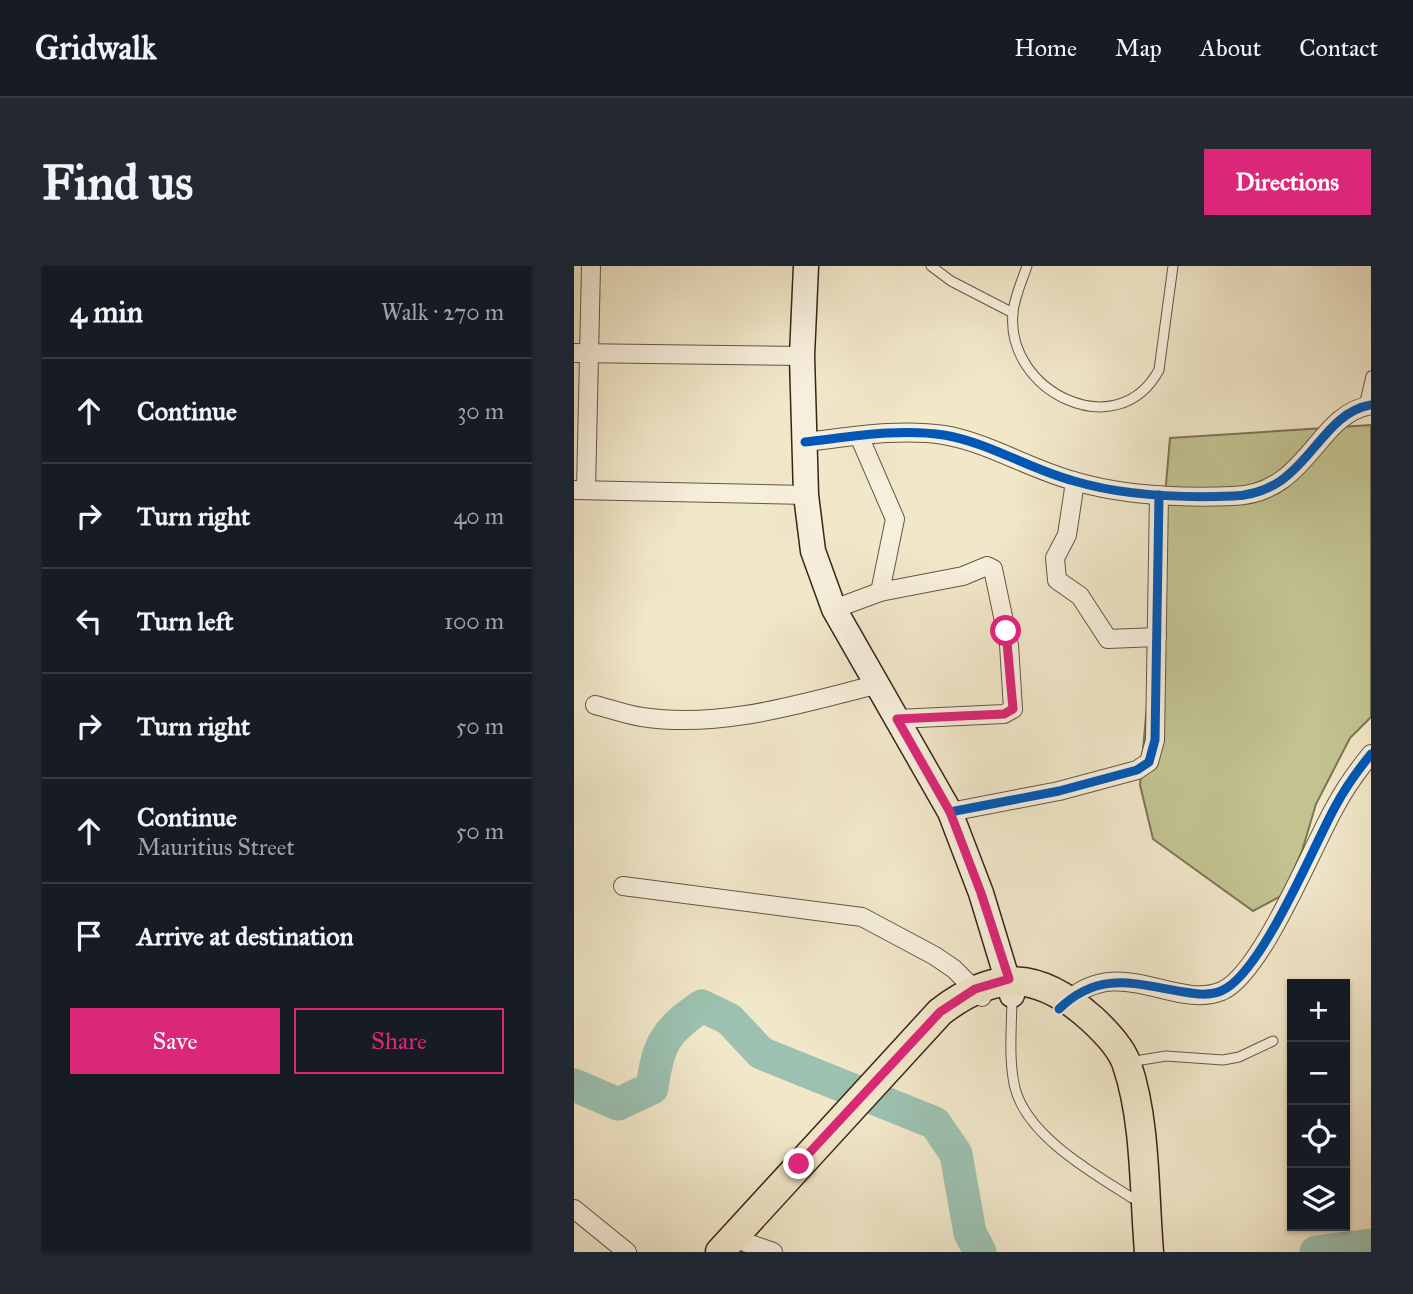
<!DOCTYPE html>
<html lang="en">
<head>
<meta charset="utf-8">
<style>
	:root { --surface:#171b24; --page:#242831; --text:#f1f3f6; --muted:#9ea1a6; --line:#363941; --accent:#db2777 }
	body { margin:0; font-family:"IM FELL Great Primer",serif; background:var(--page); color:var(--text) }
	.controls { position:absolute; right:21px; bottom:21px; display:grid; overflow:hidden; border-radius:0px; box-shadow:0 2px 5px #0004 }
	.controls button { width:63px; height:63px; display:grid; place-items:center; padding:0; border:0; border-bottom:2px solid var(--line); background:var(--surface); color:var(--text); font:35px sans-serif }
	.stop { position:absolute; width:21px; height:21px; margin:-16px; border:5px solid #db2777; border-radius:50%; background:#fff }
	.stop.end { background:#db2777; border-color:#fff; box-shadow:0 2px 7px #0008 }
	.list { margin:0; padding:0; list-style:none }
	h2 { display:flex; justify-content:space-between; align-items:center; height:91px; margin:0; padding:0 28px; font-size:30px }
	h2 small { font-size:23px; font-weight:400; color:var(--muted) }
	.list li { display:grid; grid-template-columns:46px 1fr auto; gap:21px; align-items:center; box-sizing:border-box; height:105px; padding:0 28px; border-top:2px solid var(--line) }
	.list b { display:block; font-size:26px; white-space:nowrap }
	.list p { margin:0; font-size:23px; white-space:nowrap; color:var(--muted) }
	.list em { font-size:23px; font-style:normal; color:var(--muted) }
	.actions { display:flex; gap:14px; padding:21px 28px }
	.actions a { flex:1; padding:16px 0; border:2px solid var(--accent); border-radius:0px; text-align:center; font-size:24px; color:var(--accent) }
	.actions .main { background:var(--accent); color:#fff }
	.icon { flex:none; width:38px; height:38px; fill:none; stroke:currentColor; stroke-width:2; stroke-linecap:round; stroke-linejoin:round }
	.map { position:relative; flex:none; width:797px; height:986px; overflow:hidden; border-radius:0px }
	header { display:flex; align-items:center; gap:42px; box-sizing:border-box; height:98px; padding:0 35px; background:var(--surface); border-bottom:2px solid var(--line) }
	header strong { font-size:33px }
	nav { display:flex; gap:38px; margin-inline-start:auto; font-size:24px }
	.intro { display:flex; align-items:center; justify-content:space-between; box-sizing:border-box; height:168px; padding:0 42px }
	h1 { margin:0; font-size:49px }
	.button { padding:18px 32px; border-radius:0px; background:var(--accent); color:#fff; font-size:24px; font-weight:700 }
	main { display:flex; gap:42px; padding:0 42px }
	aside { flex:1; background:var(--surface); border-radius:0px; box-shadow:0 2px 5px #0004 }
	.map>svg:first-child { display:block }
</style>
</head>
<body>
<header>
<strong>Gridwalk</strong>
<nav><a>Home</a><a>Map</a><a>About</a><a>Contact</a></nav>
</header>
<div class="intro"><h1>Find us</h1><a class="button">Directions</a></div>
<main>
<aside>
<h2>4 min<small>Walk · 270 m</small></h2>
<ul class="list">
<li><svg class="icon" aria-label="ahead" viewBox="0 0 24 24"><path d="M12 20V5M6 11l6-6 6 6"/></svg><div><b>Continue</b></div><em>30 m</em></li>
<li><svg class="icon" aria-label="right" viewBox="0 0 24 24"><path d="M7 20v-9h11M14 6l5 5-5 5"/></svg><div><b>Turn right</b></div><em>40 m</em></li>
<li><svg class="icon" aria-label="left" viewBox="0 0 24 24"><path d="M17 20v-9H6M10 6l-5 5 5 5"/></svg><div><b>Turn left</b></div><em>100 m</em></li>
<li><svg class="icon" aria-label="right" viewBox="0 0 24 24"><path d="M7 20v-9h11M14 6l5 5-5 5"/></svg><div><b>Turn right</b></div><em>50 m</em></li>
<li><svg class="icon" aria-label="ahead" viewBox="0 0 24 24"><path d="M12 20V5M6 11l6-6 6 6"/></svg><div><b>Continue</b><p>Mauritius Street</p></div><em>50 m</em></li>
<li><svg class="icon" aria-label="arrive" viewBox="0 0 24 24"><path d="M6 21V4h12l-3 4 3 4H6"/></svg><div><b>Arrive at destination</b></div></li>
</ul>
<div class="actions"><a class="main">Save</a><a>Share</a></div>
</aside>
<div class="map">
<svg width="797" height="986" viewBox="0 0 797 986">
	<rect width="100%" height="100%" fill="#f1e7c9"/>
	<filter id="stains"><feTurbulence type="fractalNoise" baseFrequency=".00286" numOctaves="4"/><feColorMatrix values="0 0 0 0 .2 0 0 0 0 .09 0 0 0 0 .02 0 0 0 .5 -.17"/></filter>
	<radialGradient id="worn" r=".72"><stop offset=".6" stop-color="#630" stop-opacity="0"/><stop offset="1" stop-color="#630" stop-opacity=".3"/></radialGradient>
	<!-- green -->
	<polygon fill="#c2c391" stroke="#7d7455" stroke-width="2" points="797,159 797,451 776,472 742,538 728,585 709,629 679,645 579,573 566,519 596,172"/>
	<g fill="none" stroke-linecap="round" stroke-linejoin="round">
		<!-- river -->
		<g stroke="#9cc1b0" stroke-width="33">
			<path d="M0 819 44 838 78 822C84 778 91 765 128 740L155 753 187 787 361 857 382 888 396 967 406 986"/>
			<polyline points="742,986 797,979"/>
		</g>
		<defs>
			<g id="lane">
				<polyline points="357,0 377,15 439,47"/>
				<path d="M453 0C448 15 440 32 439 47 431 125 543 181 585 104L599 0"/>
				<polyline points="790,140 797,110"/>
				<path d="M438 729C438 759 434 793 441 822 453 870 519 907 558 932"/>
				<polyline points="555,796 592,790 649,794 665,791 699,775"/>
			</g>
			<g id="street">
				<polyline points="0,87 228,90"/>
				<polyline points="285,170 321,253 306,326"/>
				<path d="M231 176C276 171 325 162 370 169 416 177 455 203 500 215 550 230 608 232 659 230 734 228 742 148 797 139"/>
				<polyline points="501,216 493,269 481,292 483,314 506,330 534,373 583,371"/>
				<polyline points="0,224 232,229"/>
				<polyline points="12,224 17,0"/>
				<polyline points="260,343 306,326 389,310 413,300 419,303 435,379 439,443 430,448 323,453"/>
				<path d="M21 439C37 443 53 449 68 451 147 463 226 438 301 419"/>
				<polyline points="376,546 485,525 563,504 575,496 581,474 585,229"/>
				<polyline points="49,620 288,651 361,690 380,703 408,731"/>
				<path d="M490 738C544 685 600 745 648 725 688 707 738 581 761 541 771 522 784 504 797 488"/>
				<polyline points="0,943 53,986"/>
				<polyline points="159,972 199,986"/>
			</g>
			<polyline id="secondary" points="232,0 228,90 232,229 239,285 260,343 376,546 407,627 438,729"/>
			<path id="primary" d="M146 986 366 746C422 703 465 705 518 753 531 765 548 782 553 799 572 855 570 927 575 986"/>
		</defs>
		<!-- lane casing -->
		<use href="#lane" stroke="#665645" stroke-width="11"/>
		<!-- street casing -->
		<use href="#street" stroke="#665645" stroke-width="20"/>
		<!-- secondary casing -->
		<use href="#secondary" stroke="#382519" stroke-width="27"/>
		<!-- primary casing -->
		<use href="#primary" stroke="#382519" stroke-width="31"/>
		<!-- lane -->
		<use href="#lane" stroke="#f6efdc" stroke-width="9"/>
		<!-- street -->
		<use href="#street" stroke="#f6efdc" stroke-width="18"/>
		<!-- secondary -->
		<use href="#secondary" stroke="#f6efdc" stroke-width="24"/>
		<!-- primary -->
		<use href="#primary" stroke="#f1e7c9" stroke-width="28"/>
		<defs>
			<g id="cycleway">
				<path d="M231 176C276 171 325 162 370 169 416 177 455 203 500 215 550 230 608 232 659 230 734 228 742 148 797 139"/>
				<polyline points="376,546 485,525 563,504 575,496 581,474 585,229"/>
				<path d="M485 743C525 704 561 718 610 726 622 728 635 730 647 725 687 709 739 581 761 541 771 522 784 504 797 488"/>
			</g>
		</defs>
		<!-- cycleway casing -->
		<use href="#cycleway" stroke="#f6efdc" stroke-width="13"/>
		<!-- cycleway -->
		<use href="#cycleway" stroke="#0057b8" stroke-width="9"/>
	</g>
	<g fill="none" stroke-linecap="round" stroke-linejoin="round">
		<!-- route -->
		<polyline stroke="#db2777" stroke-width="9" points="225,898 366,746 401,723 435,713 407,627 376,546 323,453 430,448 439,443 432,365"/>
	</g>
	<rect width="100%" height="100%" filter="url(#stains)"/>
	<rect width="100%" height="100%" fill="url(#worn)"/>
</svg>
<div class="controls">
<button>+</button>
<button>−</button>
<button><svg class="icon" aria-label="locate" viewBox="0 0 24 24"><circle cx="12" cy="12" r="6"/><path d="M12 2v4M12 18v4M2 12h4M18 12h4"/></svg></button>
<button><svg class="icon" aria-label="layers" viewBox="0 0 24 24"><path d="M12 4l9 5-9 5-9-5zM3 14l9 5 9-5"/></svg></button>
</div>
<div class="stop" style="left:432px;top:365px"></div>
<div class="stop end" style="left:225px;top:898px"></div>
</div>
</main>
</body>
</html>
